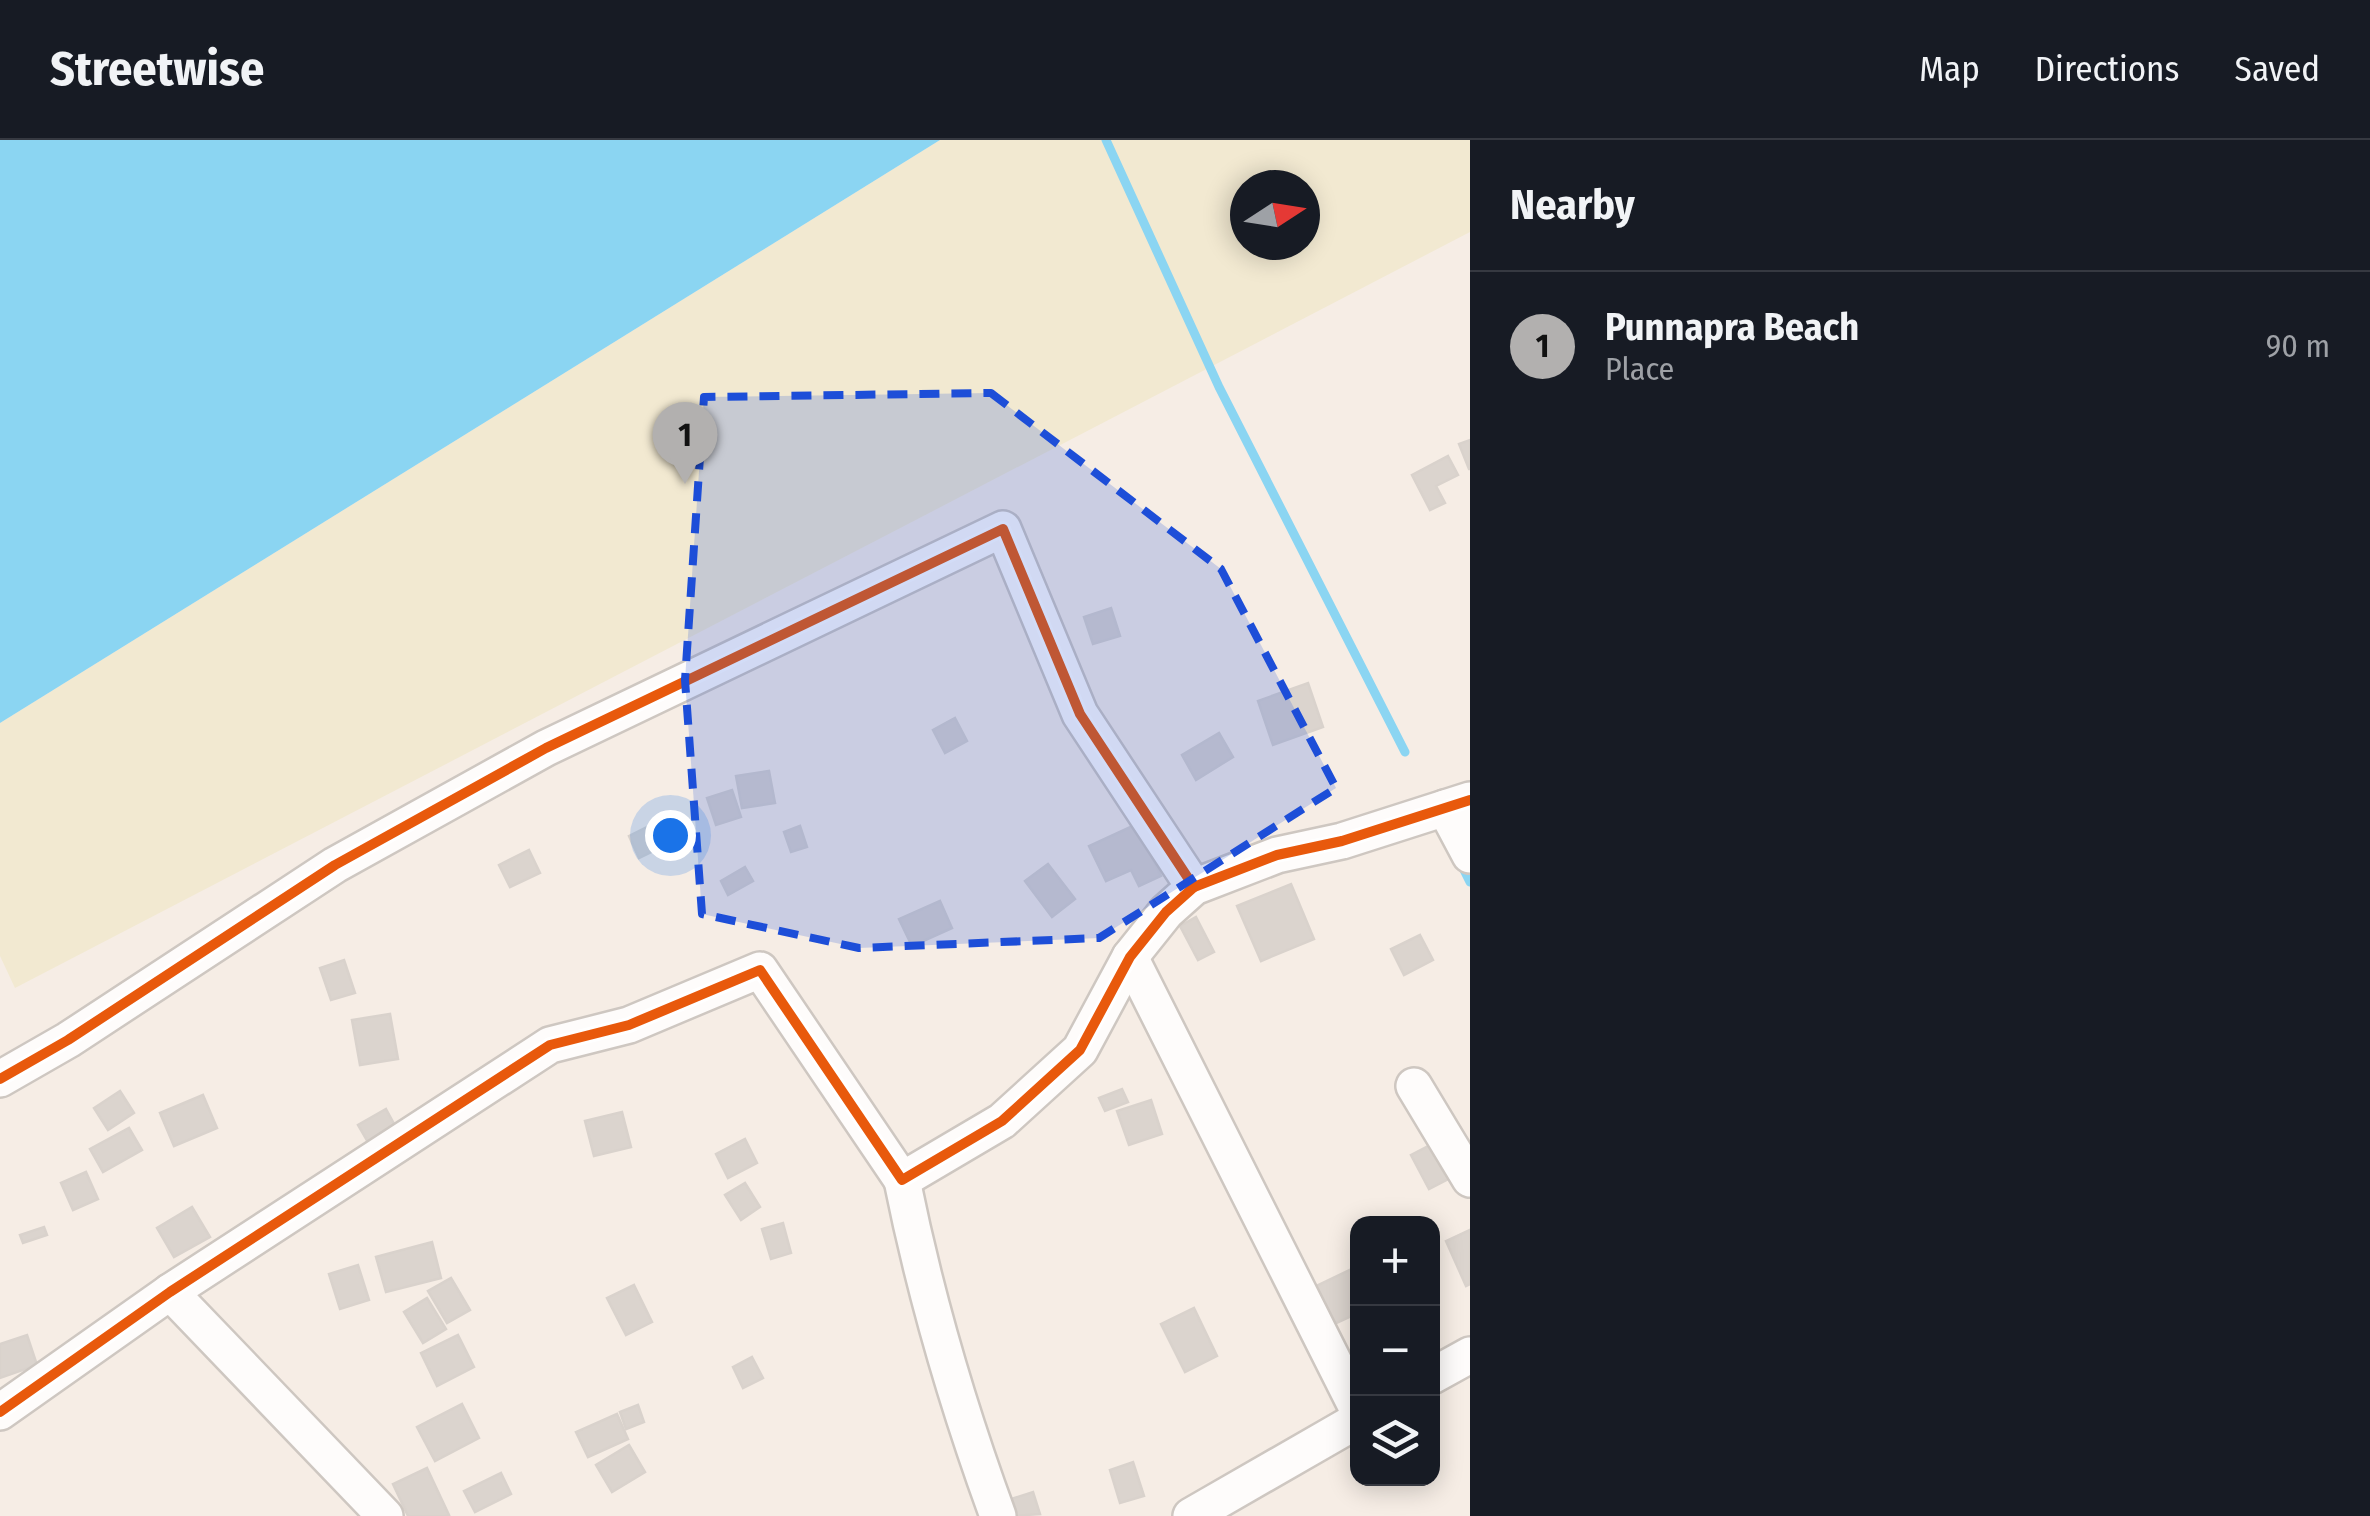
<!DOCTYPE html>
<html lang="en">
<head>
<meta charset="utf-8">
<style>
	:root { --surface:#171b24; --page:#20242c; --text:#f1f3f6; --muted:#9ea1a6; --line:#363941; --accent:#b2b0af }
	body { margin:0; font-family:"Fira Sans Condensed",sans-serif; background:var(--page); color:var(--text) }
	.controls { position:absolute; right:30px; bottom:30px; display:grid; overflow:hidden; border-radius:20px; box-shadow:0 5px 25px #0003 }
	.controls button { width:90px; height:90px; display:grid; place-items:center; padding:0; border:0; border-bottom:2px solid var(--line); background:var(--surface); color:var(--text); font:50px sans-serif }
	.compass { position:absolute; left:1230px; top:30px; width:90px; height:90px; border-radius:50%; background:var(--surface); box-shadow:0 5px 25px #0003; rotate:78deg }
	.you { position:absolute; left:670px; top:695px; width:35px; height:35px; margin:-25px; border:8px solid #fff; border-radius:50%; background:#1a73e8; box-shadow:0 0 0 15px #1a73e833 }
	.badge { display:grid; place-items:center; width:65px; height:65px; border-radius:50%; background:var(--accent); color:#111; font-size:32px; font-weight:700 }
	.pin { position:absolute; translate:-50% -82px; filter:drop-shadow(0 2px 5px #0008) }
	.pin::after { content:''; position:absolute; top:52px; width:35px; height:30px; background:inherit; clip-path:polygon(0 0,100% 0,50% 100%) }
	.list { margin:0; padding:0; list-style:none }
	h2 { display:flex; justify-content:space-between; align-items:center; height:130px; margin:0; padding:0 40px; font-size:42px }
	h2 small { font-size:32px; font-weight:400; color:var(--muted) }
	.list li { display:grid; grid-template-columns:65px 1fr auto; gap:30px; align-items:center; box-sizing:border-box; height:150px; padding:0 40px; border-top:2px solid var(--line) }
	.list b { display:block; font-size:38px; white-space:nowrap }
	.list p { margin:0; font-size:32px; white-space:nowrap; color:var(--muted) }
	.list em { font-size:32px; font-style:normal; color:var(--muted) }
	.icon { flex:none; width:55px; height:55px; fill:none; stroke:currentColor; stroke-width:2; stroke-linecap:round; stroke-linejoin:round }
	.map { position:relative; flex:none; width:1470px; height:1376px; overflow:hidden }
	header { display:flex; align-items:center; gap:60px; box-sizing:border-box; height:140px; padding:0 50px; background:var(--surface); border-bottom:2px solid var(--line) }
	header strong { font-size:48px }
	nav { display:flex; gap:55px; margin-inline-start:auto; font-size:35px }
	main { display:flex }
	aside { flex:1; background:var(--surface) }
	.map>svg:first-child { display:block }
</style>
</head>
<body>
<header>
<strong>Streetwise</strong>
<nav><a>Map</a><a>Directions</a><a>Saved</a></nav>
</header>
<main>
<div class="map">
<svg width="1470" height="1376" viewBox="0 0 1470 1376">
	<rect width="100%" height="100%" fill="#f6ede5"/>
	<!-- sand -->
	<path fill="#f2e9d1" fill-rule="evenodd" d="M940 0H1470V92L15 848 0 816V583ZM1245 45H1305V105H1245Z"/>
	<!-- water -->
	<polygon fill="#8bd5f2" points="0,0 940,0 0,583"/>
	<g fill="none" stroke-linecap="round" stroke-linejoin="round">
		<!-- stream -->
		<g stroke="#8bd5f2" stroke-width="9">
			<polyline points="1106,0 1219,247 1405,612"/>
			<polyline points="1463,728 1470,742"/>
		</g>
	</g>
	<!-- building -->
	<g fill="#dbd4ce" stroke="#d9d2cc" stroke-width="2.5">
		<polygon points="1470,300 1470,329 1469,329 1459,304"/>
		<polygon points="1448,316 1458,335 1436,346 1445,363 1430,370 1412,335"/>
		<polygon points="1111,468 1120,496 1093,504 1084,477"/>
		<polygon points="1308,543 1323,587 1273,605 1258,561"/>
		<polygon points="955,578 967,601 945,613 933,590"/>
		<polygon points="1219,593 1233,617 1196,640 1182,615"/>
		<polygon points="769,631 775,663 742,668 736,636"/>
		<polygon points="732,650 741,677 716,685 707,658"/>
		<polygon points="665,678 676,700 639,718 629,696"/>
		<polygon points="1137,684 1161,736 1139,746 1131,730 1106,741 1089,706"/>
		<polygon points="800,686 807,707 791,712 784,692"/>
		<polygon points="529,710 540,733 510,747 499,725"/>
		<polygon points="1048,724 1075,759 1052,777 1025,741"/>
		<polygon points="745,727 753,741 728,755 721,741"/>
		<polygon points="1291,744 1314,799 1261,821 1237,766"/>
		<polygon points="940,761 952,788 912,806 899,779"/>
		<polygon points="1196,777 1214,812 1198,820 1180,786"/>
		<polygon points="1420,795 1433,820 1404,835 1391,809"/>
		<polygon points="344,820 355,853 331,860 320,828"/>
		<polygon points="390,874 398,919 360,925 352,880"/>
		<polygon points="1122,949 1128,962 1105,971 1099,958"/>
		<polygon points="120,951 134,973 108,990 94,968"/>
		<polygon points="203,955 217,988 174,1006 160,973"/>
		<polygon points="1151,960 1162,994 1129,1005 1117,971"/>
		<polygon points="386,969 399,993 372,1009 358,985"/>
		<polygon points="622,972 631,1007 594,1016 585,981"/>
		<polygon points="129,988 142,1010 103,1032 90,1009"/>
		<polygon points="745,999 757,1023 728,1038 716,1014"/>
		<polygon points="1442,999 1460,1033 1429,1049 1411,1015"/>
		<polygon points="86,1032 98,1059 73,1070 61,1043"/>
		<polygon points="745,1043 760,1067 741,1080 725,1055"/>
		<polygon points="192,1067 210,1097 174,1117 157,1088"/>
		<polygon points="783,1083 791,1113 771,1119 762,1089"/>
		<polygon points="44,1087 47,1095 23,1103 20,1095"/>
		<polygon points="1470,1090 1470,1144 1466,1146 1446,1101"/>
		<polygon points="432,1102 441,1138 386,1152 376,1117"/>
		<polygon points="358,1125 369,1160 340,1169 329,1134"/>
		<polygon points="1358,1126 1358,1173 1332,1185 1314,1147"/>
		<polygon points="451,1138 470,1170 447,1183 428,1151"/>
		<polygon points="634,1145 652,1182 626,1195 607,1158"/>
		<polygon points="427,1158 446,1189 423,1203 404,1172"/>
		<polygon points="1194,1168 1217,1216 1185,1232 1161,1184"/>
		<polygon points="27,1195 37,1225 0,1238 0,1204"/>
		<polygon points="458,1195 474,1227 437,1246 421,1213"/>
		<polygon points="752,1217 763,1238 743,1248 733,1227"/>
		<polygon points="462,1264 479,1298 435,1321 417,1287"/>
		<polygon points="638,1265 644,1282 626,1289 620,1272"/>
		<polygon points="617,1274 628,1299 588,1317 576,1292"/>
		<polygon points="629,1305 645,1332 612,1352 596,1325"/>
		<polygon points="1133,1322 1144,1356 1120,1363 1110,1330"/>
		<polygon points="427,1328 449,1375 446,1376 408,1376 393,1344"/>
		<polygon points="501,1333 511,1354 475,1372 464,1351"/>
		<polygon points="1033,1352 1040,1374 1013,1376 1008,1360"/>
	</g>
	<g fill="none" stroke-linecap="round" stroke-linejoin="round">
		<defs>
			<g id="minor">
				<polyline points="1445,668 1470,715"/>
				<polyline points="1130,817 1358,1270"/>
				<polyline points="0,939 68,900 335,725 546,608 1003,389 1080,574 1194,747"/>
				<polyline points="1414,946 1470,1039"/>
				<path d="M902 1040C925 1154 958 1267 998 1376"/>
				<polyline points="170,1152 385,1376"/>
				<polyline points="1432,1236 1470,1215"/>
				<polyline points="0,1272 170,1152 550,905 629,885 760,830 902,1040 1002,981 1080,910 1130,817 1166,772 1194,747 1277,715 1342,701 1470,660"/>
				<polyline points="1191,1376 1358,1280"/>
			</g>
		</defs>
		<!-- minor casing -->
		<use href="#minor" stroke="#cec7c1" stroke-width="40"/>
		<!-- minor -->
		<use href="#minor" stroke="#fefcfb" stroke-width="35"/>
		<defs>
			<g id="cycleway">
				<polyline points="0,939 68,900 335,725 546,608 1003,389 1080,574 1194,747"/>
				<polyline points="0,1272 170,1152 550,905 629,885 760,830 902,1040 1002,981 1080,910 1130,817 1166,772 1194,747 1277,715 1342,701 1470,660"/>
			</g>
		</defs>
		<!-- cycleway casing -->
		<use href="#cycleway" stroke="#fff" stroke-width="16"/>
		<!-- cycleway -->
		<use href="#cycleway" stroke="#e8590c" stroke-width="10"/>
	</g>
	<!-- marked area -->
	<path fill="#1d4ed8" fill-opacity="0.2" stroke="#1d4ed8" stroke-width="8" stroke-dasharray="20 12" stroke-linejoin="round" d="M991 253 1221 429 1336 648 1099 798 859 808 702 774 685 540 704 257Z"/>
</svg>
<div class="controls">
<button>+</button>
<button>−</button>
<button><svg class="icon" aria-label="layers" viewBox="0 0 24 24"><path d="M12 4l9 5-9 5-9-5zM3 14l9 5 9-5"/></svg></button>
</div>
<svg class="compass" viewBox="-18 -18 36 36"><path d="M0-13l5 13h-10z" fill="#e53935"/><path d="M0 13l5-13h-10z" fill="#9ea1a6"/></svg>
<div class="you"></div>
<div class="pin badge" style="left:685px;top:344px">1</div>
</div>
<aside>
<h2>Nearby<small></small></h2>
<ul class="list">
<li><span class="badge">1</span><div><b>Punnapra Beach</b><p>Place</p></div><em>90 m</em></li>
</ul>
</aside>
</main>
</body>
</html>
